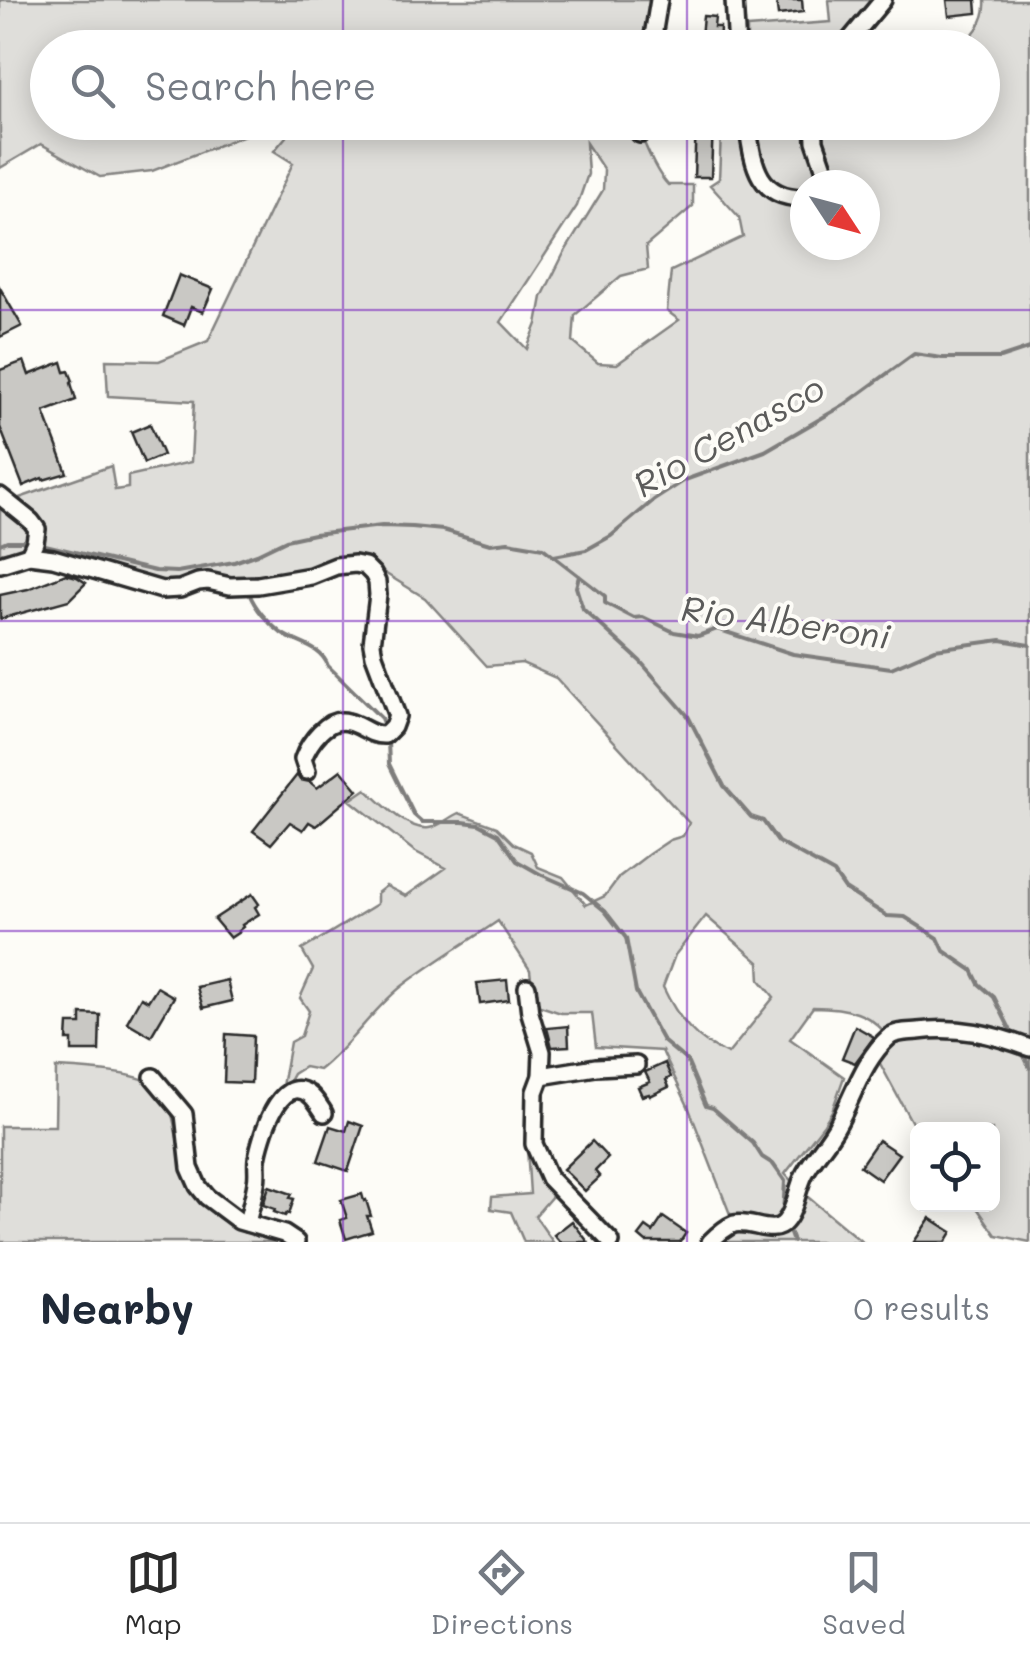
<!DOCTYPE html>
<html lang="en">
<head>
<meta charset="utf-8">
<style>
	:root { --surface:#fff; --page:#f2f2f3; --text:#1f2937; --muted:#747a83; --line:#e0e1e3; --accent:#2b2b2b }
	body { margin:0; font-family:Mali,sans-serif; background:var(--page); color:var(--text) }
	.controls { position:absolute; right:30px; bottom:30px; display:grid; overflow:hidden; border-radius:15px; box-shadow:0 5px 25px #0003 }
	.controls button { width:90px; height:90px; display:grid; place-items:center; padding:0; border:0; border-bottom:2px solid var(--line); background:var(--surface); color:var(--text); font:50px sans-serif }
	.compass { position:absolute; left:790px; top:170px; width:90px; height:90px; border-radius:50%; background:var(--surface); box-shadow:0 5px 25px #0003; rotate:126deg }
	.list { margin:0; padding:0; list-style:none }
	h2 { display:flex; justify-content:space-between; align-items:center; height:130px; margin:0; padding:0 40px; font-size:42px }
	h2 small { font-size:32px; font-weight:400; color:var(--muted) }
	.icon { flex:none; width:55px; height:55px; fill:none; stroke:currentColor; stroke-width:2; stroke-linecap:round; stroke-linejoin:round }
	.map { position:relative; flex:none; width:1030px; height:1242px; overflow:hidden }
	.search { position:absolute; background:var(--surface); box-shadow:0 5px 25px #0003; left:30px; right:30px; top:30px; height:110px; display:flex; align-items:center; gap:25px; box-sizing:border-box; padding:0 35px; border-radius:55px; color:var(--muted); font-size:38px }
	.sheet { height:280px; background:var(--surface) }
	nav { display:flex; justify-content:space-around; align-items:center; box-sizing:border-box; height:140px; border-top:2px solid var(--line); background:var(--surface); font-size:28px; color:var(--muted) }
	nav a { display:grid; justify-items:center; gap:5px }
	nav .on { color:var(--accent) }
	.map>svg:first-child { display:block }
</style>
</head>
<body>
<div class="map">
<svg width="1030" height="1242" viewBox="0 0 1030 1242">
	<rect width="100%" height="100%" fill="#fdfcf7"/>
	<filter id="ink" filterUnits="userSpaceOnUse"><feTurbulence type="fractalNoise" baseFrequency=".01" numOctaves="2"/><feDisplacementMap in="SourceGraphic" scale="20" xChannelSelector="R" yChannelSelector="G"/><feConvolveMatrix kernelMatrix="1 2 1 2 8 2 1 2 1" color-interpolation-filters="sRGB"/></filter>
	<g filter="url(#ink)">
		<!-- green -->
		<g fill="#dfdeda" stroke="#858482" stroke-width="2.5" fill-rule="evenodd">
			<path d="M0 0H653L646 47 48 48V122L635 123C646 144 652 167 668 185H693V206L646 246 648 269 621 276 575 315 573 342 598 363 617 364 679 320 667 311 671 271 743 237 739 217 710 185 719 179 721 133 743 131C753 174 753 204 805 207V245H865V185H836L837 179 823 142 821 123 982 122V48L956 47C973 38 987 20 985 0H1030V1242L996 1235 975 1205 992 1204V1130H918L917 1132 876 1056 891 1042C874 1012 845 1007 813 1007L790 1039 844 1077 832 1111 824 1124 785 1174 803 1193 862 1242H722L718 1240 735 1227 688 1106 662 1051 596 1047 592 1013H561L534 1004 530 970 498 921C466 943 432 963 401 987 370 1012 350 1046 319 1070L304 1067 293 1074 286 1087 282 1086 290 1042 301 1036 309 1011 300 998 313 969 302 950 377 904V893L386 886 406 896 446 868 414 851 350 800 366 789C380 802 408 831 429 828 438 827 450 817 459 813L497 827 514 844 531 852 538 867 563 877 586 905 605 896 619 877 649 854 670 840 683 836 689 823 556 678 522 663 487 666 425 598 370 564 288 577 158 584 56 555 39 548V527L8 502 111 466 115 490 128 488V476L191 462 194 401 108 396 106 360 159 361 208 341 293 163 274 151 290 132 276 123 152 171 100 177 41 144 0 168ZM586 143 604 170 603 190 564 253 542 297 537 324 527 349 501 322 577 206 588 174ZM706 916 759 962 760 980 774 997 728 1054C696 1042 677 1017 663 987L675 955Z"/>
			<polygon points="829,0 875,0 838,47 747,47 747,28 831,22"/>
			<polygon points="749,123 811,123 822,173 818,185 805,185 805,195 791,195 763,175"/>
			<polygon points="6,507 33,530 26,548 0,553 0,508"/>
			<path d="M56 1068C78 1069 139 1072 154 1085 169 1097 173 1115 176 1133 179 1145 180 1158 184 1170 197 1214 235 1231 276 1242H0V1126H55Z"/>
			<polygon points="527,1148 536,1173 553,1195 535,1216 553,1242 524,1242 511,1212 491,1209 492,1197 530,1194"/>
		</g>
		<g fill="none" stroke-linecap="round" stroke-linejoin="round">
			<!-- stream -->
			<g stroke="#7e7d7b" stroke-width="4">
				<polyline points="0,544 7,541 29,541"/>
				<polyline points="41,544 155,571 177,572 234,562 257,554 286,540 314,534 382,526 412,527 443,530 490,544 508,542 543,548 605,596 605,603 634,618 643,617 674,632 698,636 717,629 793,654 891,668 935,649 1001,640 1030,645"/>
				<polyline points="554,556 586,550 611,536 654,500 685,480 765,451 844,405 914,354 942,358 1000,358 1030,348"/>
				<polyline points="579,576 576,587 583,609 640,661 688,716 724,786 751,817 763,821 778,842 834,873 845,889 887,916 905,917 938,938 944,951 972,970 979,984 994,997 1013,1035"/>
				<path d="M249 593C255 608 268 623 281 633 297 644 321 646 328 666L381 718 384 726"/>
				<polyline points="388,741 389,764 414,815 422,822 463,822 479,824 498,834 517,861 540,874 583,893 605,911 626,938 636,992 663,1041 687,1061 706,1106 713,1108 753,1143 762,1157 773,1164 785,1181 783,1214"/>
				<polyline points="1021,1050 1030,1068"/>
				<polyline points="788,1228 793,1242"/>
			</g>
		</g>
		<!-- building -->
		<g fill="#c9c8c4" stroke="#2b2b2b" stroke-width="2.5">
			<polygon points="776,0 802,0 803,12 778,15"/>
			<polygon points="947,0 976,0 977,13 949,16"/>
			<polygon points="703,16 715,17 714,27 720,27 719,48 700,48"/>
			<polygon points="696,122 713,122 711,177 694,177"/>
			<polygon points="179,275 213,289 203,312 191,307 184,325 163,316"/>
			<polygon points="0,288 22,326 0,337"/>
			<polygon points="24,361 29,375 62,362 65,372 69,371 73,381 71,383 76,400 44,412 67,473 43,480 42,478 23,486 0,427 0,370"/>
			<polygon points="150,424 163,455 144,463 131,432"/>
			<polygon points="66,574 77,577 86,583 69,600 0,619 0,595 28,589"/>
			<polygon points="341,770 358,790 316,826 309,822 303,830 290,822 271,844 253,831 297,775 300,780 310,782 317,788"/>
			<polygon points="252,894 259,904 255,907 259,914 242,925 243,927 238,931 239,932 230,938 214,919"/>
			<polygon points="227,980 232,1001 203,1008 197,987"/>
			<polygon points="507,980 509,1000 480,1004 477,983"/>
			<polygon points="157,987 174,997 151,1036 127,1022 141,997 148,1001"/>
			<polygon points="81,1014 100,1015 99,1051 72,1051 72,1040 67,1040 68,1024 81,1024"/>
			<polygon points="568,1026 569,1046 552,1047 547,1028"/>
			<polygon points="855,1026 874,1037 855,1063 842,1058"/>
			<polygon points="226,1034 253,1036 251,1083 224,1082"/>
			<polygon points="665,1063 671,1077 666,1080 669,1087 650,1096 649,1094 642,1096 638,1087 650,1082 645,1072"/>
			<polygon points="349,1121 363,1126 348,1171 318,1161 330,1126 346,1131"/>
			<polygon points="878,1140 899,1154 880,1180 860,1166"/>
			<polygon points="592,1141 608,1158 595,1171 600,1177 585,1191 563,1169"/>
			<polygon points="269,1186 292,1194 290,1198 294,1199 289,1214 287,1213 285,1216 274,1212 275,1209 263,1205"/>
			<polygon points="362,1194 364,1201 366,1200 371,1216 367,1216 372,1231 346,1239 340,1220 347,1218 341,1200"/>
			<polygon points="663,1217 686,1233 680,1242 646,1242 639,1236 646,1227 653,1232"/>
			<polygon points="930,1218 952,1232 946,1242 914,1242"/>
			<polygon points="572,1221 588,1242 560,1242 554,1235"/>
		</g>
		<g fill="none" stroke-linecap="round" stroke-linejoin="round">
			<defs>
				<g id="minor">
					<polyline points="734,0 737,48"/>
					<polyline points="651,48 659,0"/>
					<polyline points="843,48 883,0"/>
					<path d="M747 122C753 162 756 199 805 198"/>
					<polyline points="814,122 815,141 825,170 822,185"/>
					<polyline points="640,134 641,122"/>
					<polyline points="0,496 31,521 37,529 35,542 29,555"/>
					<path d="M0 564 29 555 53 558 162 590 180 589 198 582 208 581 230 586 258 585 311 576 336 566 355 564 365 566 373 574 377 582 378 595 372 644 374 655 397 716 393 727 385 735C370 736 362 725 348 722 327 716 309 743 303 759L307 771"/>
					<polyline points="527,987 530,1013 542,1052 541,1076 535,1092 534,1144 549,1178 611,1242"/>
					<polyline points="541,1076 596,1067 636,1065"/>
					<polyline points="153,1077 184,1114 190,1168 198,1186 207,1197 239,1221 284,1234 296,1242"/>
					<path d="M247 1223C250 1210 254 1196 256 1183 258 1175 256 1167 257 1159 260 1140 279 1072 309 1094 315 1098 320 1107 324 1113"/>
					<path d="M710 1242C716 1236 726 1227 734 1224 751 1220 773 1237 785 1222 796 1209 797 1188 805 1173 815 1155 830 1140 839 1122 854 1094 864 1059 889 1037 897 1031 909 1032 918 1031 959 1026 992 1034 1030 1048"/>
				</g>
			</defs>
			<!-- minor casing -->
			<use href="#minor" stroke="#2b2b2b" stroke-width="22"/>
			<!-- minor -->
			<use href="#minor" stroke="#fdfcf7" stroke-width="15"/>
		</g>
	</g>
	<!-- grid -->
	<path fill="none" stroke="#7b2cbf" stroke-width="2.5" stroke-opacity="0.55" d="M343 0V48M687 0V48M343 122V1242M687 122V1242M0 310H1030M0 621H1030M0 931H1030"/>
	<g text-anchor="middle" dominant-baseline="central" stroke-width="8" stroke-linejoin="round" paint-order="stroke">
		<!-- water labels -->
		<g font-size="35" font-style="italic" fill="#5b5b5a" stroke="#fdfcf7">
			<text transform="translate(728 435) rotate(-29)">Rio Cenasco</text>
			<text transform="translate(786 621) rotate(8)">Rio Alberoni</text>
		</g>
	</g>
</svg>
<div class="controls">
<button><svg class="icon" aria-label="locate" viewBox="0 0 24 24"><circle cx="12" cy="12" r="6"/><path d="M12 2v4M12 18v4M2 12h4M18 12h4"/></svg></button>
</div>
<svg class="compass" viewBox="-18 -18 36 36"><path d="M0-13l5 13h-10z" fill="#e53935"/><path d="M0 13l5-13h-10z" fill="#747a83"/></svg>
<div class="search"><svg class="icon" aria-label="search" viewBox="0 0 24 24"><circle cx="10" cy="10" r="6"/><path d="M15 15l6 6"/></svg>Search here</div>
</div>
<section class="sheet">
<h2>Nearby<small>0 results</small></h2>
<ul class="list">
</ul>
</section>
<nav>
<a class="on"><svg class="icon" aria-label="map" viewBox="0 0 24 24"><path d="M3 6l6-2 6 2 6-2v14l-6 2-6-2-6 2zM9 4v14M15 6v14"/></svg>Map</a>
<a><svg class="icon" aria-label="directions" viewBox="0 0 24 24"><path d="M12 3l9 9-9 9-9-9zM9 14v-3h6M13 9l2 2-2 2"/></svg>Directions</a>
<a><svg class="icon" aria-label="saved" viewBox="0 0 24 24"><path d="M7 4h10v16l-5-4-5 4z"/></svg>Saved</a>
</nav>
</body>
</html>
